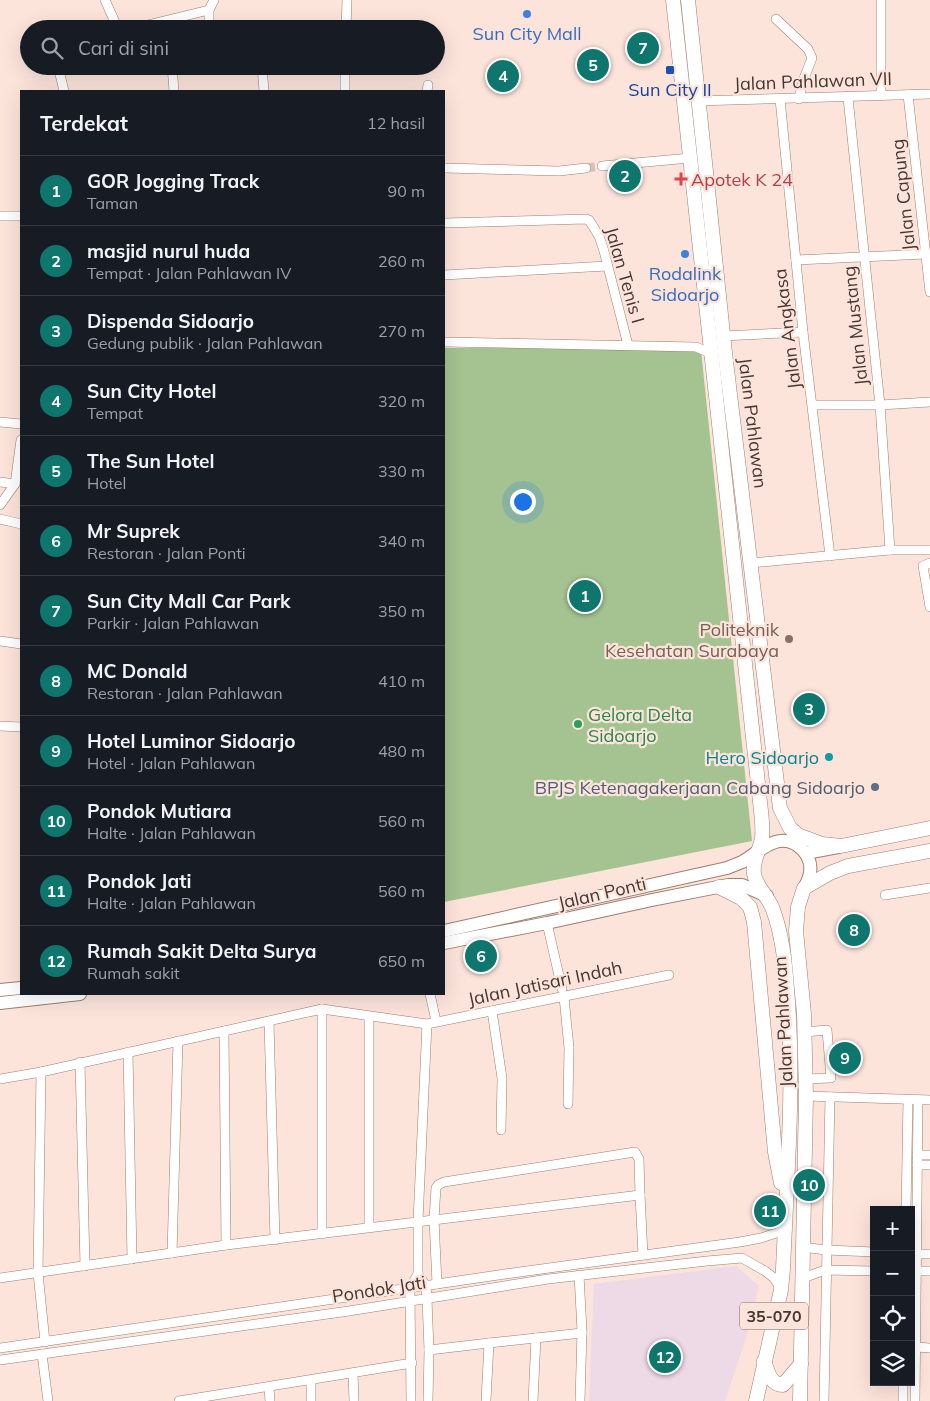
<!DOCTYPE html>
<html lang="id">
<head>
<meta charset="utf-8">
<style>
	:root { --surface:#171b24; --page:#20242c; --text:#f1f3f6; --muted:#9ea1a6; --line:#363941; --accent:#0f766e }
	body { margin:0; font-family:Mulish,sans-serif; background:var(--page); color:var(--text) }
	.controls { position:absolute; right:15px; bottom:15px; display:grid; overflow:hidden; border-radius:0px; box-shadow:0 5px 20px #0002 }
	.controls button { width:45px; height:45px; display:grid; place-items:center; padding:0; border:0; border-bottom:1px solid var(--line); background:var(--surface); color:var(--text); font:25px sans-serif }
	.you { position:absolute; left:522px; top:501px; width:18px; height:18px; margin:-12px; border:4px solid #fff; border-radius:50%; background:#1a73e8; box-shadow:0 0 0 8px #1a73e833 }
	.badge { display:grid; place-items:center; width:32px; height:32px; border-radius:50%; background:var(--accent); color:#fff; font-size:16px; font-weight:700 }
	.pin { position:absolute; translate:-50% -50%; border:2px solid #fff; box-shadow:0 1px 5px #0006 }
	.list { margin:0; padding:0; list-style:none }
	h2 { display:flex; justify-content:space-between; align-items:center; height:65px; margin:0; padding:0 20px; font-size:21px }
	h2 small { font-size:16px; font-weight:400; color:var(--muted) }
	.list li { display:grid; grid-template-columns:32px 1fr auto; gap:15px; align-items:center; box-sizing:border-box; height:70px; padding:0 20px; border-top:1px solid var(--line) }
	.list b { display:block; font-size:19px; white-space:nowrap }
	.list p { margin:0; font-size:16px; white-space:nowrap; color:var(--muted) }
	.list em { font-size:16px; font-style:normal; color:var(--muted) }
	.icon { flex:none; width:28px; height:28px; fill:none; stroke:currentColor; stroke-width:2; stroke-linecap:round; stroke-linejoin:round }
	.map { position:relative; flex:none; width:930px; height:1401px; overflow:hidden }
	.search { position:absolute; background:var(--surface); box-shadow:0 5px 20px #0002; left:20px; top:20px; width:425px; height:55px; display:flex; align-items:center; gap:12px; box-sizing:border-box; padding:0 18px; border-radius:28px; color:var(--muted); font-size:19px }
	.panel { position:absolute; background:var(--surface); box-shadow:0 5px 20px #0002; left:20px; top:90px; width:425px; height:905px; border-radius:0px }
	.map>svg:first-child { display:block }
</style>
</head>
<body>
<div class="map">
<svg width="930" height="1401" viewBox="0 0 930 1401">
	<rect width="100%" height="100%" fill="#fce4db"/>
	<!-- medical -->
	<polygon fill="#eed9e6" points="736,1266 759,1286 749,1329 725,1401 589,1401 594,1284"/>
	<!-- green -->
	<polygon fill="#a4c390" points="444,348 627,348 701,350 752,841 444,902"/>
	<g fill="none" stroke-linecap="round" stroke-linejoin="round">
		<!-- minor-tunnel -->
		<polyline stroke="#d7c1b9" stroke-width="9" stroke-dasharray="9 4.5" stroke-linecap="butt" points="586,168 602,166"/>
		<defs>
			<g id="minor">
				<polyline points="105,0 118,29"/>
				<polyline points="776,19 808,49 812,58 803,81 799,99"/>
				<polyline points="35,29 39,29"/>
				<polyline points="131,29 209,10"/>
				<polyline points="209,29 209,10 214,0"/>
				<polyline points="346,29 347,0"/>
				<polyline points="58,66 64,91"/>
				<polyline points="172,66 174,91"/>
				<polyline points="262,66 264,91"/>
				<polyline points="345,66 345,91"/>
				<polyline points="427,91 428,85"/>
				<polyline points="908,95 930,292"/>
				<polyline points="881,96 881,0"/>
				<polyline points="848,98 880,405 890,550"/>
				<polyline points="780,99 803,332 830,556"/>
				<polyline points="697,101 930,94"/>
				<polyline points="602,166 690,158"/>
				<polyline points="444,168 559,171 586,168"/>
				<polyline points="0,216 21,216"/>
				<polyline points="444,223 586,219 589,220 599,236 604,251 628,345"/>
				<polyline points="796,260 926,254"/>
				<polyline points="444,275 607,266"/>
				<polyline points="723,336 803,332"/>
				<polyline points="444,342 696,347 710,353"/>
				<polyline points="813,405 880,405 930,402"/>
				<polyline points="0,422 21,424"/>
				<polyline points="0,482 15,484"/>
				<polyline points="0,505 15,484 21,440"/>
				<polyline points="0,519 21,524"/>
				<polyline points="751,563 890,550 930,550"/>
				<polyline points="930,563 923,566 930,607"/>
				<polyline points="0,641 21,644"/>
				<polyline points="0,726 21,727"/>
				<polyline points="885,895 930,888"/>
				<polyline points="547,923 562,989"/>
				<polyline points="430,994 436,1021"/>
				<polyline points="564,997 569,1048 568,1104"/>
				<polyline points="322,1009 322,1234"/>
				<polyline points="492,1011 502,1078 501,1130"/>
				<polyline points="369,1017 369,1226"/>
				<polyline points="269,1022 275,1240"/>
				<polyline points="224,1031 226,1245"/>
				<polyline points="805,1032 827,1030 831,1078 806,1079"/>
				<polyline points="128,1052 132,1259"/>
				<polyline points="80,1062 85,1266"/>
				<polyline points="41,1072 38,1273 45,1342"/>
				<polyline points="0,1079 41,1072 322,1009 427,1024 669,975"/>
				<polyline points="806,1096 930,1100"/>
				<polyline points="917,1155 930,1155"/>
				<polyline points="917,1165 930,1165"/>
				<polyline points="906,1210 908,1100"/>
				<polyline points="802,1247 826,1250 874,1252"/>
				<polyline points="172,1253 178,1041"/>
				<polyline points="911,1254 930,1254"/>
				<polyline points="911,1271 930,1271"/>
				<polyline points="418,1274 426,1286 427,1299 429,1350 428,1401"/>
				<polyline points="579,1275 582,1331 580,1401"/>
				<polyline points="0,1278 226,1245 640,1195 643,1255"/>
				<polyline points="803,1278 825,1270 874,1271"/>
				<polyline points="437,1284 434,1219 436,1188 438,1185 444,1182 635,1152 639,1159 640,1195"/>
				<polyline points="489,1343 582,1333"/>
				<polyline points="916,1347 930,1348"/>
				<polyline points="0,1348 505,1274 740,1242 761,1238 785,1230"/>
				<polyline points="429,1350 489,1343 486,1401"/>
				<polyline points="42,1354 48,1401"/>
				<polyline points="0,1360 349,1311 548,1279 707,1261 742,1258 765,1271 774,1278 781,1289"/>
				<polyline points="353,1373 354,1401"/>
				<polyline points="311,1381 311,1401"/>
				<polyline points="269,1388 270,1401"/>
				<polyline points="179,1401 412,1363"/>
				<polyline points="411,1401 410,1288 418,1274 418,1221 427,1024"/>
				<polyline points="533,1401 536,1338"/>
				<polyline points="824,1401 830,1097"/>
				<polyline points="903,1401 903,1382"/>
				<polyline points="915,1401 918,1100"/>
			</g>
			<g id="secondary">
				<polyline points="806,853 838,847"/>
				<path d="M444 931 727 868C732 866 737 864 742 862 759 852 778 831 798 846 802 849 806 853 808 858 813 868 810 878 804 888"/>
				<polyline points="444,943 547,923 652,900 728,885 742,885 767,896"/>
				<polyline points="0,990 21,988"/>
				<polyline points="0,1003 80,994"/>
			</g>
			<g id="primary">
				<path d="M673 0 761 811C762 820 763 829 762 838 760 850 752 861 754 874 756 886 767 896 772 907 782 933 785 961 787 989 795 1081 787 1176 783 1269L781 1290 756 1401"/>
				<polyline points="688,0 725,353 780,808 790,828 798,835 822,844 841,846 930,828"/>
				<polyline points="719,887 741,898 750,907 754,922 775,1152 781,1183"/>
				<path d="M764 1361C768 1371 770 1385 783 1385L801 1364"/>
				<polyline points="800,1401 806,1096 804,1014 796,931 798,907 804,888 830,873 848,866 930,851"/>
			</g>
		</defs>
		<!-- minor casing -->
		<use href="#minor" stroke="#a17d70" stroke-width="10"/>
		<!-- secondary casing -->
		<use href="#secondary" stroke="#a17d70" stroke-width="14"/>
		<!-- primary casing -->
		<use href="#primary" stroke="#a17d70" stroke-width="15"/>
		<!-- minor -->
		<use href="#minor" stroke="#fff" stroke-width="9"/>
		<!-- secondary -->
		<use href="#secondary" stroke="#fff" stroke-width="12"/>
		<!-- primary -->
		<use href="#primary" stroke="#fff" stroke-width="14"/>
	</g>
	<!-- markers -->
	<g fill="#3f7fe0" stroke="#fce4db" stroke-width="2">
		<circle cx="527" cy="14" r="5"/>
		<circle cx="685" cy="254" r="5"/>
	</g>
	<rect fill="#1a4fb4" stroke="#fce4db" stroke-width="2" x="665" y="65" width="10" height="10" rx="2.5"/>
	<path fill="#e0444e" stroke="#fce4db" stroke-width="2" d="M678.5 171.5h5v5h5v5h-5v5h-5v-5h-5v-5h5z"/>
	<circle fill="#8d6e63" stroke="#fce4db" stroke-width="2" cx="789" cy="639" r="5"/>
	<circle fill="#2e9e5b" stroke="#fce4db" stroke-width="2" cx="578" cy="724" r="5"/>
	<circle fill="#0f9aa8" stroke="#fce4db" stroke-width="2" cx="829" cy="757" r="5"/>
	<circle fill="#5c6f8a" stroke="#fce4db" stroke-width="2" cx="875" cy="787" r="5"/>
	<g text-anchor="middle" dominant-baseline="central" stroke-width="4.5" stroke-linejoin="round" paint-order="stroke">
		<!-- shield labels -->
		<rect fill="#fce4db" stroke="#7c6a63" stroke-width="1" x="740" y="1302.5" width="68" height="27" rx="4"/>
		<g font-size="16" font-weight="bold" fill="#453630">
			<text x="774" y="1316">35-070</text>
		</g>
		<!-- shop labels -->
		<g font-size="18" fill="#366cbe" stroke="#fce4db">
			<text x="527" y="33">Sun City Mall</text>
			<text x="685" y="273">Rodalink<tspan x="685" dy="21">Sidoarjo</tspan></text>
		</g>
		<!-- street labels -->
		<g font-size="18" fill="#453630" stroke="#fce4db">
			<text transform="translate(813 81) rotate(-2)">Jalan Pahlawan VII</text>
			<text transform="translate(903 195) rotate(-96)">Jalan Capung</text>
			<text transform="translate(625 275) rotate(74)">Jalan Tenis I</text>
			<text transform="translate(855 326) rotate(-96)">Jalan Mustang</text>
			<text transform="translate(787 329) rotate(-97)">Jalan Angkasa</text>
			<text transform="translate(753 423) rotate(83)">Jalan Pahlawan</text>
			<text transform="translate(602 893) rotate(-13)">Jalan Ponti</text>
			<text transform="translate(545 983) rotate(-12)">Jalan Jatisari Indah</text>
			<text transform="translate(783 1022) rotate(-93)">Jalan Pahlawan</text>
			<text transform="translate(379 1289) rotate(-9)">Pondok Jati</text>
		</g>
		<!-- transit labels -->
		<g font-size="18" fill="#164399" stroke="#fce4db">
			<text x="670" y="89">Sun City II</text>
		</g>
		<!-- health labels -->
		<g font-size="18" fill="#be3a42" stroke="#fce4db" text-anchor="start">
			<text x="691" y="179">Apotek K 24</text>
		</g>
		<!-- education labels -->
		<g font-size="18" fill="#785e54" stroke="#fce4db" text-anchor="end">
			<text x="779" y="629">Politeknik<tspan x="779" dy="21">Kesehatan Surabaya</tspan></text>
		</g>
		<!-- leisure labels -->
		<g font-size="18" fill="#27864d" stroke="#fce4db" text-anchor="start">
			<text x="588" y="714">Gelora Delta<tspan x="588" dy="21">Sidoarjo</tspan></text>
		</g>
		<!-- culture labels -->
		<g font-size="18" fill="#0d838f" stroke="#fce4db" text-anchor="end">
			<text x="819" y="757">Hero Sidoarjo</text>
		</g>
		<!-- service labels -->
		<g font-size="18" fill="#4e5e75" stroke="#fce4db" text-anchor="end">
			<text x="865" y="787">BPJS Ketenagakerjaan Cabang Sidoarjo</text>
		</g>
	</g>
</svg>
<div class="controls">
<button>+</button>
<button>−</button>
<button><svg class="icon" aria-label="locate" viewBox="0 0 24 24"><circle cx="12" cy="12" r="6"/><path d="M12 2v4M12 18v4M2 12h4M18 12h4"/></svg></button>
<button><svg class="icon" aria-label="layers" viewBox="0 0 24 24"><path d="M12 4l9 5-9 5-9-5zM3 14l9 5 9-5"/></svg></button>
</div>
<div class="you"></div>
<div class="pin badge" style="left:585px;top:596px">1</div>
<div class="pin badge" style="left:625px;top:176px">2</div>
<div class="pin badge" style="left:809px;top:709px">3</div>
<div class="pin badge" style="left:503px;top:76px">4</div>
<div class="pin badge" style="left:593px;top:65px">5</div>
<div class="pin badge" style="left:481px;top:956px">6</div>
<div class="pin badge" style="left:643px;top:48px">7</div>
<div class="pin badge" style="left:854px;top:930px">8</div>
<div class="pin badge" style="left:845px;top:1058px">9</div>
<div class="pin badge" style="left:809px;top:1185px">10</div>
<div class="pin badge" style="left:770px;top:1211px">11</div>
<div class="pin badge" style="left:665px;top:1357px">12</div>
<div class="search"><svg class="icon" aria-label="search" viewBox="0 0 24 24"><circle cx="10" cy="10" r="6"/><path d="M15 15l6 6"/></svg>Cari di sini</div>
<section class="panel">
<h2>Terdekat<small>12 hasil</small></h2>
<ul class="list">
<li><span class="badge">1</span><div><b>GOR Jogging Track</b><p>Taman</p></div><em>90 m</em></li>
<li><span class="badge">2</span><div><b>masjid nurul huda</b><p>Tempat · Jalan Pahlawan IV</p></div><em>260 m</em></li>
<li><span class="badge">3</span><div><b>Dispenda Sidoarjo</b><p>Gedung publik · Jalan Pahlawan</p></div><em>270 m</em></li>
<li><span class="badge">4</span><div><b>Sun City Hotel</b><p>Tempat</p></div><em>320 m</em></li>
<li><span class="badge">5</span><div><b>The Sun Hotel</b><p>Hotel</p></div><em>330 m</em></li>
<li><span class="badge">6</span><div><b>Mr Suprek</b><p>Restoran · Jalan Ponti</p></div><em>340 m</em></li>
<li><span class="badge">7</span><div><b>Sun City Mall Car Park</b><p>Parkir · Jalan Pahlawan</p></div><em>350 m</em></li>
<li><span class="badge">8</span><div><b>MC Donald</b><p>Restoran · Jalan Pahlawan</p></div><em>410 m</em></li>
<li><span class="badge">9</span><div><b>Hotel Luminor Sidoarjo</b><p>Hotel · Jalan Pahlawan</p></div><em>480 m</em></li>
<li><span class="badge">10</span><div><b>Pondok Mutiara</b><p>Halte · Jalan Pahlawan</p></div><em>560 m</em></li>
<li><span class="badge">11</span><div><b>Pondok Jati</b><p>Halte · Jalan Pahlawan</p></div><em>560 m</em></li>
<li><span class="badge">12</span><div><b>Rumah Sakit Delta Surya</b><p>Rumah sakit</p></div><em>650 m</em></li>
</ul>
</section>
</div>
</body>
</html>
